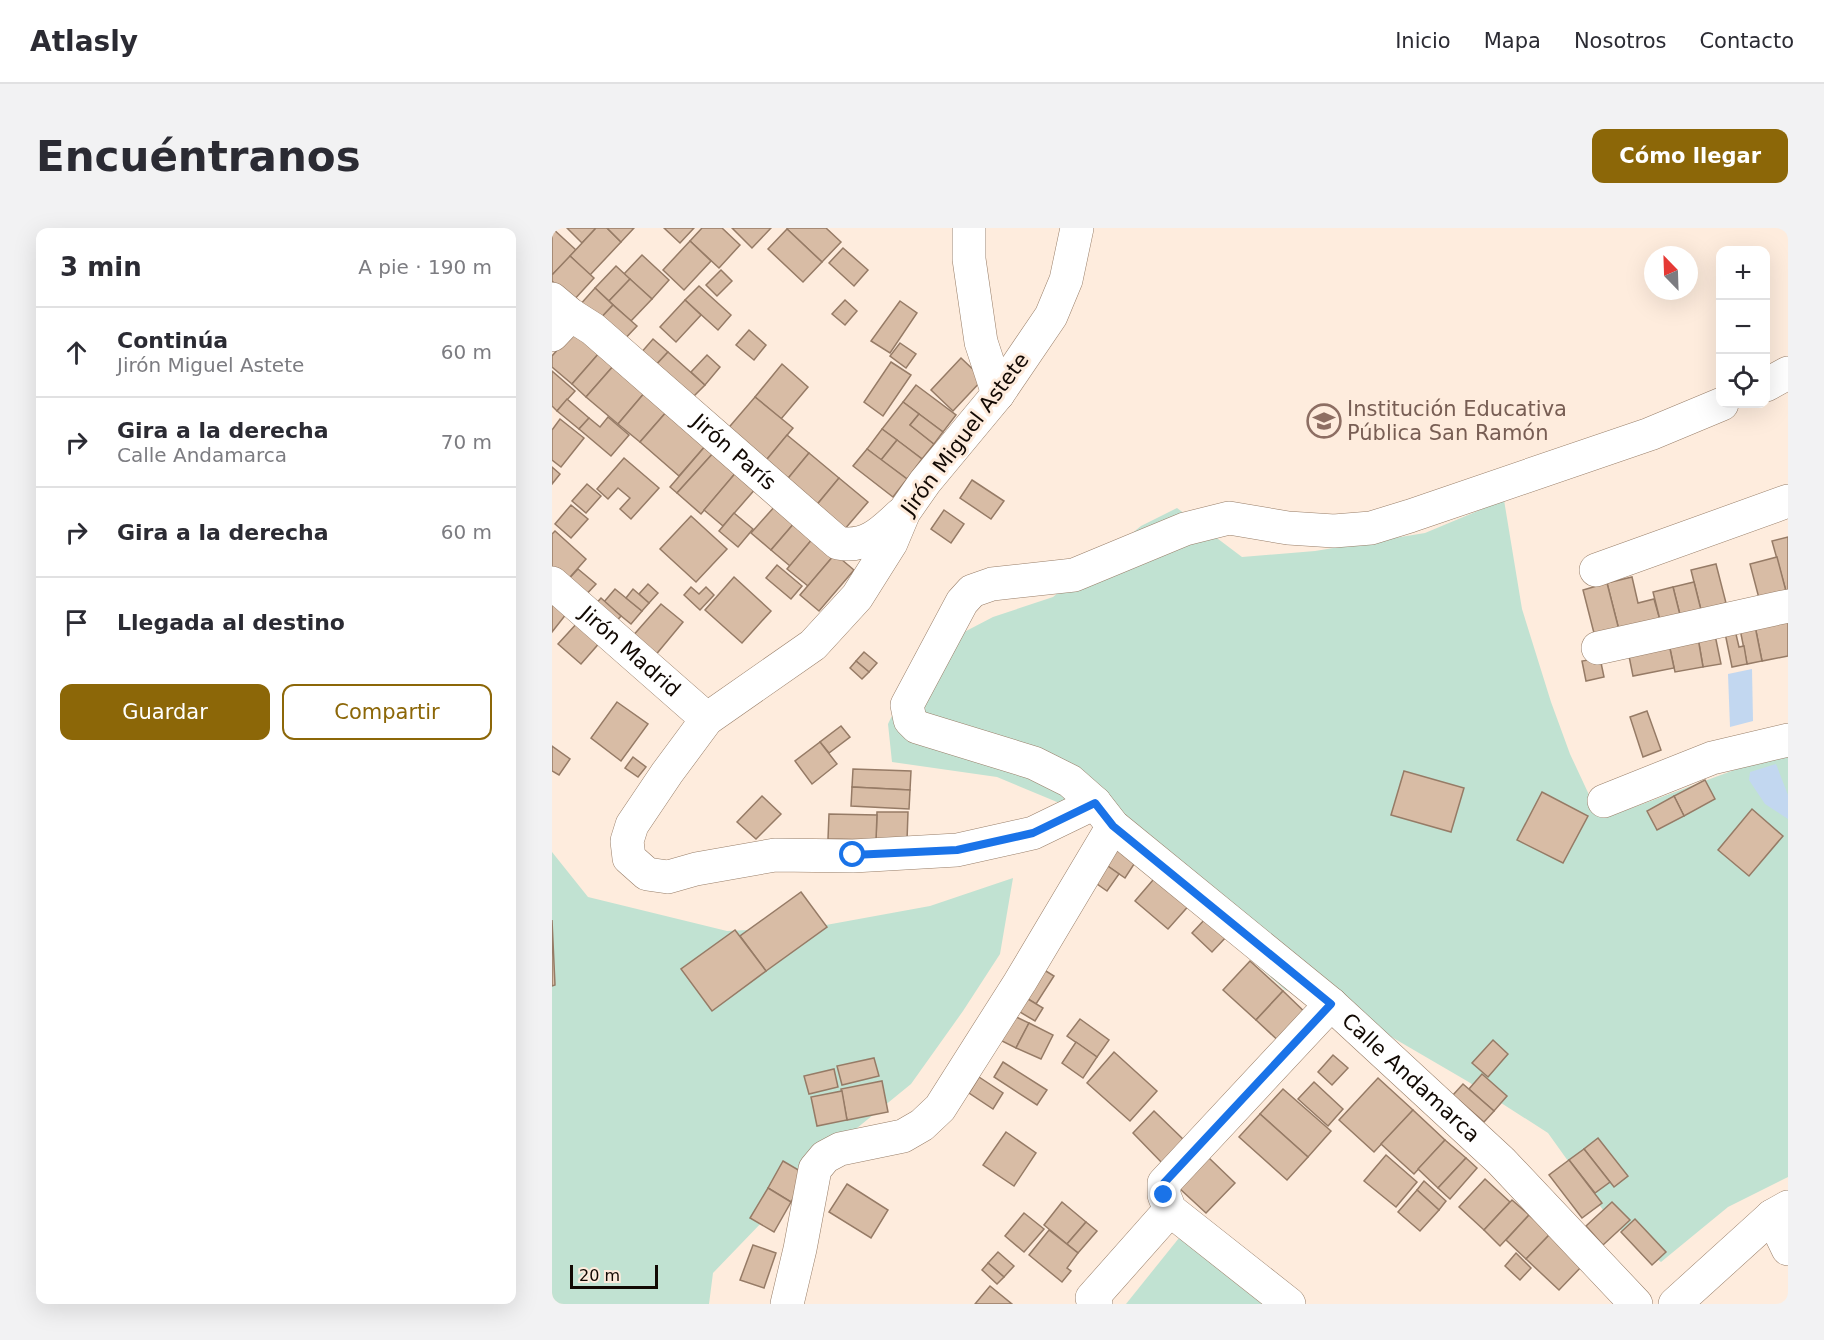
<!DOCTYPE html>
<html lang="es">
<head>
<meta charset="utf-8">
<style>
	:root { --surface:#fff; --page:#f2f2f3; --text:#2b2b33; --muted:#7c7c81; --line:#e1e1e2; --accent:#8c6708 }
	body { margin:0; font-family:"DejaVu Sans",sans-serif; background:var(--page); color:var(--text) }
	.controls { position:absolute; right:18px; top:18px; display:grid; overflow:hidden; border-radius:12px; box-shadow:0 6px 24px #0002 }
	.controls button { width:54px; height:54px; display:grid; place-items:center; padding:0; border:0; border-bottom:2px solid var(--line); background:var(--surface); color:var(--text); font:30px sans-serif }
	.compass { position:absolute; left:1092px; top:18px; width:54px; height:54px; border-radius:50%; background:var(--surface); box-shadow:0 6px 24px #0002; rotate:337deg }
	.scale { position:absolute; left:18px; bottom:15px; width:88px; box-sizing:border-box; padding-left:6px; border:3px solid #120903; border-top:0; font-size:16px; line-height:21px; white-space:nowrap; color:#120903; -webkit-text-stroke:4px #feecdd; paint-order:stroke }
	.stop { position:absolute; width:18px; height:18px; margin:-14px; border:4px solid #1a73e8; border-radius:50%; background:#fff }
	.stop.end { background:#1a73e8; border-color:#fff; box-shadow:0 2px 6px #0008 }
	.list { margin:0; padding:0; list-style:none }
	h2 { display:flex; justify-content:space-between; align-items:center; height:78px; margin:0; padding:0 24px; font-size:26px }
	h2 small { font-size:20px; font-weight:400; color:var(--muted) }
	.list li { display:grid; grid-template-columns:39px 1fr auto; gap:18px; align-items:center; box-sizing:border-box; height:90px; padding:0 24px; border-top:2px solid var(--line) }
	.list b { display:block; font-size:22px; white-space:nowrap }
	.list p { margin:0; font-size:20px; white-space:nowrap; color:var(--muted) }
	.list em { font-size:20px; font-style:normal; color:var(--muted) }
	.actions { display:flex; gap:12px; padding:18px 24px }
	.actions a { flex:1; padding:14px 0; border:2px solid var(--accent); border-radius:12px; text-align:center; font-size:21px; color:var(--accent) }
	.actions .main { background:var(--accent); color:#fff }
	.icon { flex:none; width:33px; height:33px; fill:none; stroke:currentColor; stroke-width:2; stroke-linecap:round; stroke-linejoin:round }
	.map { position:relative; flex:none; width:1236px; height:1076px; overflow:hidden; border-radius:12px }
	header { display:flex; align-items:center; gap:36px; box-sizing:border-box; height:84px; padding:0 30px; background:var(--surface); border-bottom:2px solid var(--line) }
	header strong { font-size:28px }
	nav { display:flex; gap:33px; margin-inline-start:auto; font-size:21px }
	.intro { display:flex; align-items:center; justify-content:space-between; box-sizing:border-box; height:144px; padding:0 36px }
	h1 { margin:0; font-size:42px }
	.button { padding:15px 27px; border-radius:12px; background:var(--accent); color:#fff; font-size:21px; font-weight:700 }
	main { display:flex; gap:36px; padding:0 36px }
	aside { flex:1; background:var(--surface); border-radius:12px; box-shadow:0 6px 24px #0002 }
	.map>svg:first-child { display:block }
</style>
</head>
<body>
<header>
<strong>Atlasly</strong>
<nav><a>Inicio</a><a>Mapa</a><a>Nosotros</a><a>Contacto</a></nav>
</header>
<div class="intro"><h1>Encuéntranos</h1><a class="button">Cómo llegar</a></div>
<main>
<aside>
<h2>3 min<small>A pie · 190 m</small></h2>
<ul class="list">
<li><svg class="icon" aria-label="ahead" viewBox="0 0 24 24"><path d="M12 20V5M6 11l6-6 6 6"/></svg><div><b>Continúa</b><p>Jirón Miguel Astete</p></div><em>60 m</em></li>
<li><svg class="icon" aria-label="right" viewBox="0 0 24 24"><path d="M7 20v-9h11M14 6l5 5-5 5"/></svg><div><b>Gira a la derecha</b><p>Calle Andamarca</p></div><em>70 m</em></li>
<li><svg class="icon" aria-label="right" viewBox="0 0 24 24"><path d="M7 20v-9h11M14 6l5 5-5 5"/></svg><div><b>Gira a la derecha</b></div><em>60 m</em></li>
<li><svg class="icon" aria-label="arrive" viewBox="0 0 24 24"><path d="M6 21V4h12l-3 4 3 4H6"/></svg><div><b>Llegada al destino</b></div></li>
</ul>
<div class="actions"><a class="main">Guardar</a><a>Compartir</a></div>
</aside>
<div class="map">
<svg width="1236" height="1076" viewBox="0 0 1236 1076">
	<rect width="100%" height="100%" fill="#feecdd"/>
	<!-- green -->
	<g fill="#c1e2d2">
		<polygon points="952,272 970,381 999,474 1018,526 1039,571 1053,590 1193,538 1236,528 1236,949 1176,979 1109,1034 1061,996 996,905 915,853 819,797 733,762 534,586 445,549 340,534 336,496 370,426 441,389 501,369 589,298 625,280 690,329 763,323 873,305"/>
		<polygon points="0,624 36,669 175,703 263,699 378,678 461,650 448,726 411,783 359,856 283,918 161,1045 157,1076 0,1076"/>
		<polygon points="627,1010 710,1076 574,1076"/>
	</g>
	<!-- water -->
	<g fill="#c2d7f0">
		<polygon points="1200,441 1201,493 1178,499 1176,446"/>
		<polygon points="1224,536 1236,567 1236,591 1213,576 1197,552 1198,544"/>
	</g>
	<!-- building -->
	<g fill="#d8bca5" stroke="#967b66" stroke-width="1.5">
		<polygon points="0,0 24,22 0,47"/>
		<polygon points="15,0 44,0 30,15"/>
		<polygon points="44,0 55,0 69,14 38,47 18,28"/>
		<polygon points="55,0 82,0 69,14"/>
		<polygon points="112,0 142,0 128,15"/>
		<polygon points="150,0 170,0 188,17 167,40 138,13"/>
		<polygon points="180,0 219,0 200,20"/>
		<polygon points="236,0 274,0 289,14 270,34 235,1"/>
		<polygon points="235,1 270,34 251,54 216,21"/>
		<polygon points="138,13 159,33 132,62 111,42"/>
		<polygon points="291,20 316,42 302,58 277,35"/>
		<polygon points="90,27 117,52 100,71 72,46"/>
		<polygon points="18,28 42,50 21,73 0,53 0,47"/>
		<polygon points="64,38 78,51 57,73 43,60"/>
		<polygon points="169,42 180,53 165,68 154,57"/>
		<polygon points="78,51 100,71 79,93 57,73"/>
		<polygon points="147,58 179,87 166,102 133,72"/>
		<polygon points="43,60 61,77 45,94 27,78"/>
		<polygon points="133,72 149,87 124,114 108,99"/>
		<polygon points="293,72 305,83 293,97 280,86"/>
		<polygon points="348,73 365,85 338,125 319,113"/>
		<polygon points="61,77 85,98 68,116 45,94"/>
		<polygon points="23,102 48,124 20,156 0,139 0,128"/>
		<polygon points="197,102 214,117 202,132 184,117"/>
		<polygon points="101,111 116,124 102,139 88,126"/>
		<polygon points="348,115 364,126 354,140 338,128"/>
		<polygon points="48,124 63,136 34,169 20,156"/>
		<polygon points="116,124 153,157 138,172 102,139"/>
		<polygon points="155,127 168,139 153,157 139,144"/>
		<polygon points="409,130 431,151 401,183 379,162"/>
		<polygon points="339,134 359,147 331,188 312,174"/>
		<polygon points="63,136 94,163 66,196 34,169"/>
		<polygon points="230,136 256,159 229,191 203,169"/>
		<polygon points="0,143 23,163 5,183 0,178"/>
		<polygon points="364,157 404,187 391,204 351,174"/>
		<polygon points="94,163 116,182 88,214 66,196"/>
		<polygon points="203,169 241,200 211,236 173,204"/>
		<polygon points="15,171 37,190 27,201 5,183"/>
		<polygon points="351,174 367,186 358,197 382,216 370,231 330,201"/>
		<polygon points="116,182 155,216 127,248 88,214"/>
		<polygon points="367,186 391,204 382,216 358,197"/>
		<polygon points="56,189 77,207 59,228 27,201 37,190 48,199"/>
		<polygon points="8,191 32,210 9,239 0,232 0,202"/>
		<polygon points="330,201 345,212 329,232 315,221"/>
		<polygon points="235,207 257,225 233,254 211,236"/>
		<polygon points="345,212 370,231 355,251 329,232"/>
		<polygon points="155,216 163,223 125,265 118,259"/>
		<polygon points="315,221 355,251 341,269 301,238"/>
		<polygon points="163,223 186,242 149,286 125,265"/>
		<polygon points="257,225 287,250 263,279 233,254"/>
		<polygon points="72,230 107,260 79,291 68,281 78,270 66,260 56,271 45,261"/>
		<polygon points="0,239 8,246 0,256"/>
		<polygon points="186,242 205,259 171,298 152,282"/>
		<polygon points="287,250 316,274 292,302 263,279"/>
		<polygon points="420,252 452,273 439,291 408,270"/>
		<polygon points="35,256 49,268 34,285 20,273"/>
		<polygon points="19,277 36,291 19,310 3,296"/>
		<polygon points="224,277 244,293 219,322 199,305"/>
		<polygon points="392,282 412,296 399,315 379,301"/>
		<polygon points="182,285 201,301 186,319 167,303"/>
		<polygon points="139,288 175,321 144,354 108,321"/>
		<polygon points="244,293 262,309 238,338 219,322"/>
		<polygon points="3,303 34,331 12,356 0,345 0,306"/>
		<polygon points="262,309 283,326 256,358 235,341"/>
		<polygon points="1236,309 1236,367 1235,367 1220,313"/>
		<polygon points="283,326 302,342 267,383 248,367"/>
		<polygon points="1225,329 1235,367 1208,374 1198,336"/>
		<polygon points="1164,336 1174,375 1149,382 1139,342"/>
		<polygon points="225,337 250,358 239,371 214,350"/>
		<polygon points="26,341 44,356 30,371 12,356"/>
		<polygon points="182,349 219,383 190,415 153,382"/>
		<polygon points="1080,349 1086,375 1102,371 1108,392 1067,402 1055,355"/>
		<polygon points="1142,354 1149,382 1128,387 1121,359"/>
		<polygon points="1055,355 1067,402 1043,409 1031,362"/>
		<polygon points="96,356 106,365 97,375 87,366"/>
		<polygon points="139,359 147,366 154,359 162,367 148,382 132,367"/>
		<polygon points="1121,359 1128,387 1108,392 1101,364"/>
		<polygon points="63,361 90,383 79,396 52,374"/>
		<polygon points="81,361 97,375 90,383 74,370"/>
		<polygon points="49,370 69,388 61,397 41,379"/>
		<polygon points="0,374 19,380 0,404"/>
		<polygon points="109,376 131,394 102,429 79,410"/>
		<polygon points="1236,392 1236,428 1210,433 1203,398"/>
		<polygon points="27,393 50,412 29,436 6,416"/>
		<polygon points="1203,398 1210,433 1195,436 1188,401"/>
		<polygon points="1183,402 1187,419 1192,418 1195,436 1180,439 1173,405"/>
		<polygon points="1163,407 1169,436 1151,439 1146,410"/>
		<polygon points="1146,410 1151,439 1123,444 1117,416"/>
		<polygon points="1117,416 1122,440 1081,448 1076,423"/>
		<polygon points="312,424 325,435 317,444 304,433"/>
		<polygon points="1048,430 1052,449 1034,453 1030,433"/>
		<polygon points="304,433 317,444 310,451 298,440"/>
		<polygon points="65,474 96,496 69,533 39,510"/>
		<polygon points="1095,483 1109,522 1091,529 1078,489"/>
		<polygon points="289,498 298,509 277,525 268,514"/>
		<polygon points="268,514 285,536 260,556 243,533"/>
		<polygon points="0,518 18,531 7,547 0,543"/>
		<polygon points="81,529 94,539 86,549 73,540"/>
		<polygon points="301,541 359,543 358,562 300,559"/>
		<polygon points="852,543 912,560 899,604 839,587"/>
		<polygon points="1153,552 1163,571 1132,588 1122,568"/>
		<polygon points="300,559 358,562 357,581 299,578"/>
		<polygon points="990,564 1036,588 1011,635 965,612"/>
		<polygon points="210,568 229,586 204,611 185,594"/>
		<polygon points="1122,568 1132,588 1105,602 1095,583"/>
		<polygon points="1200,581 1231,608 1197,648 1166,622"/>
		<polygon points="325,584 356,584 355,613 324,612"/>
		<polygon points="277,586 325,587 324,612 276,611"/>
		<polygon points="566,612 588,627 573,650 550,634"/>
		<polygon points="550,634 567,646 555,663 538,651"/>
		<polygon points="607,645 640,674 616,701 583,673"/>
		<polygon points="249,664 275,699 214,743 188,708"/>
		<polygon points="655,689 675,708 660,724 640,705"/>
		<polygon points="0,692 3,757 0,758"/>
		<polygon points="183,702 214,743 160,783 129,741"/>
		<polygon points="698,733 731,763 704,792 671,762"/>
		<polygon points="489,740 502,748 484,776 471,768"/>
		<polygon points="731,763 759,790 732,818 704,792"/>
		<polygon points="471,768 491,780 483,793 463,781"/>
		<polygon points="460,787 477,795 464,820 448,812"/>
		<polygon points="528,791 557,812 545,829 515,808"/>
		<polygon points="477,795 501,807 489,831 464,820"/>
		<polygon points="941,812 956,826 936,849 920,835"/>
		<polygon points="524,814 545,829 531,850 510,835"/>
		<polygon points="562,824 605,863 578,893 535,855"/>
		<polygon points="781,827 796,840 780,857 766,844"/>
		<polygon points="322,830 327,848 290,857 285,838"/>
		<polygon points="451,834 495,862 485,877 442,849"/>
		<polygon points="282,841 286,859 257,866 252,848"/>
		<polygon points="930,846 955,868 942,883 917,861"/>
		<polygon points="427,849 451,865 441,881 417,865"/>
		<polygon points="826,850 861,882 822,924 787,892"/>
		<polygon points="330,853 336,884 295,892 289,861"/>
		<polygon points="762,854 791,881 776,898 746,871"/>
		<polygon points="911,856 942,883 932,894 901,867"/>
		<polygon points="731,861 779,903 756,929 708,886"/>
		<polygon points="290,863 295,892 265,898 259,869"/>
		<polygon points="861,882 893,912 862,946 829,916"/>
		<polygon points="602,883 634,914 612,937 581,905"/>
		<polygon points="708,886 756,929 735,952 687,909"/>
		<polygon points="454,904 484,925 462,958 431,937"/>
		<polygon points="1046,910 1076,948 1062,959 1032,921"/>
		<polygon points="893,912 914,930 886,960 866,941"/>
		<polygon points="1032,921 1058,954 1043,965 1017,932"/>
		<polygon points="834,927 865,954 844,979 812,953"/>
		<polygon points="657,930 683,955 654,985 627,960"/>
		<polygon points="914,930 925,940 898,971 886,960"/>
		<polygon points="1017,932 1050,975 1030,990 997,947"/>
		<polygon points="231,933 255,947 239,974 216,960"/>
		<polygon points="933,951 958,974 932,1002 907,979"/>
		<polygon points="872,953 894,973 887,982 865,962"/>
		<polygon points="295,956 336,982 319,1010 277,984"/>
		<polygon points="216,960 239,974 222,1004 198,990"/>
		<polygon points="865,962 887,982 868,1003 846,984"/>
		<polygon points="960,972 977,987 948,1018 932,1002"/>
		<polygon points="510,974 534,994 515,1016 492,997"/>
		<polygon points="1060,974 1078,992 1051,1017 1034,998"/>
		<polygon points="472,985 492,1001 472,1024 453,1008"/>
		<polygon points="977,987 998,1006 974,1031 954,1012"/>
		<polygon points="1083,991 1114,1024 1100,1037 1069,1004"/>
		<polygon points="534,994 545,1003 526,1025 515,1016"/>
		<polygon points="497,1002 526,1025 515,1040 519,1043 510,1054 477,1027"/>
		<polygon points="998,1006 1031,1037 1007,1062 974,1031"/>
		<polygon points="201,1017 224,1025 212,1060 188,1052"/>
		<polygon points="446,1024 462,1038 452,1049 436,1035"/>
		<polygon points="964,1025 979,1040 968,1052 953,1038"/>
		<polygon points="436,1035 452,1049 445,1056 430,1042"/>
		<polygon points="438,1058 460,1076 423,1076"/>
	</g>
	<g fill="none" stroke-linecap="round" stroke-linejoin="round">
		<defs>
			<g id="street">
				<polyline points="417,0 417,31 429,114 446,166"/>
				<path id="s1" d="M525 0 514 52 499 88 446 166 373 254 352 284 339 315 305 369 261 417 155 491 115 545 80 597 75 613 77 630 95 646 116 649 144 641 223 627 301 628 405 622 481 605 543 575 561 598 779 776 949 933 1084 1076"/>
				<path id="s2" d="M0 71 19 87 41 101 286 315C314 320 329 305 348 287"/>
				<polyline points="0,107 19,87"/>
				<polyline points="1214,157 1236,145"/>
				<polyline points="1044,342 1236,273"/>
				<path id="s3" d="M0 355 155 491"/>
				<polyline points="1046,420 1236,378"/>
				<polyline points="1052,573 1160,530 1236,512"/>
				<polyline points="543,575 518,553 482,535 365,499 358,492 355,477 410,374 420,363 440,356 522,347 633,301 677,290 736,300 782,303 819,300 858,288 1098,206 1170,176"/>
				<polyline points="1220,988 1236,1021"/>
				<polyline points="235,1076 248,1021 263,941 273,929 288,921 351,908 370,897 388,880 468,754 561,598"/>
				<polyline points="544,1076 540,1070 618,982"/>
				<polyline points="737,1076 618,982 612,967 612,955 779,776"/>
				<polyline points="1123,1076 1220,988 1236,979"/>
			</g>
		</defs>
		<!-- street casing -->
		<use href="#street" stroke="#987e68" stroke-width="34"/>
		<!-- street -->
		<use href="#street" stroke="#fff" stroke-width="33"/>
	</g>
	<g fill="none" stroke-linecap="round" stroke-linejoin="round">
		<!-- route -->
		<polyline stroke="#1a73e8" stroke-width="8" points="301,627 405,622 481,605 543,575 561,598 779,776 612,955 612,967"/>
	</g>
	<!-- icons -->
	<defs>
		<symbol id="school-ring" viewBox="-11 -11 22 22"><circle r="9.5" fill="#feecdd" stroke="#8d6e63" stroke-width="1.5"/><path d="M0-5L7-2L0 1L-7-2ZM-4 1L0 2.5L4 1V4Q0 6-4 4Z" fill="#8d6e63"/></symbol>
	</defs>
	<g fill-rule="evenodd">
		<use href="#school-ring" x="753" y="174" width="38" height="38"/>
	</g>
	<g text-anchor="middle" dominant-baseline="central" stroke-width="6" stroke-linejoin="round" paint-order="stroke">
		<!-- education labels -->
		<g font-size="21" fill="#785e54" stroke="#feecdd" text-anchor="start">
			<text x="795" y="181">Institución Educativa<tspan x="795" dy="24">Pública San Ramón</tspan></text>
		</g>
		<!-- street labels -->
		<g font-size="21" fill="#120903" stroke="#feecdd">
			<text transform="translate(413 206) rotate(-53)">Jirón Miguel Astete</text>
			<text stroke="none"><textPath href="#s2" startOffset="238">Jirón París</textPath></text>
			<text stroke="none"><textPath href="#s3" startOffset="104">Jirón Madrid</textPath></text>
			<text stroke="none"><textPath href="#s1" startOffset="1696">Calle Andamarca</textPath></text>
		</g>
	</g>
</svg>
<div class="controls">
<button>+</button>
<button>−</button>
<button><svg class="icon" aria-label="locate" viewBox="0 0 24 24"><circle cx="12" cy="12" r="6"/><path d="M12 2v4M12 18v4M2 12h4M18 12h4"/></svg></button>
</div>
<svg class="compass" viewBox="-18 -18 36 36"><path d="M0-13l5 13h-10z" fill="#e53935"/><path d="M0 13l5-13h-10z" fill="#7c7c81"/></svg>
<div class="scale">20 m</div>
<div class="stop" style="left:301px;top:627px"></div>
<div class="stop end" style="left:612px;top:967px"></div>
</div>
</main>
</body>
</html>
